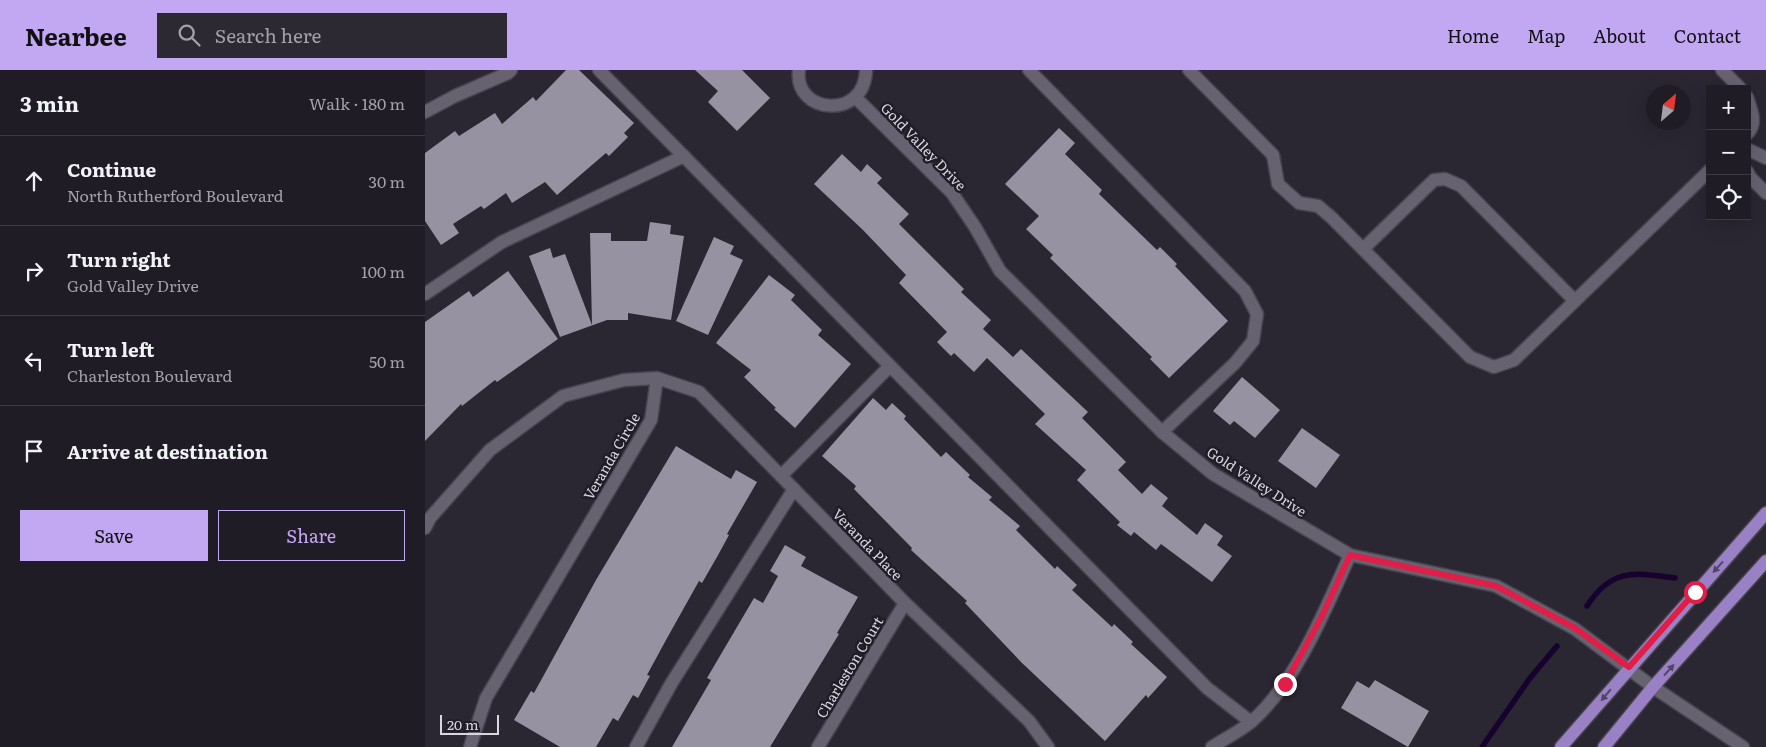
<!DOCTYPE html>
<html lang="en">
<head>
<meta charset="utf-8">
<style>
	:root { --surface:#201c26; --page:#2d2932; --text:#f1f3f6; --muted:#a2a1a7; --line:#3d3a43; --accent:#c2a7f2 }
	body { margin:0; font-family:Literata,serif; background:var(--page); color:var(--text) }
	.controls { position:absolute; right:15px; top:15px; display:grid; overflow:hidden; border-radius:0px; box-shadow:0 5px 20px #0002 }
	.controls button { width:45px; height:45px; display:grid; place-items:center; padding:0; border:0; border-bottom:1px solid var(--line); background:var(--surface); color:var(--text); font:25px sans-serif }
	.compass { position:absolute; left:1221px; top:15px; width:45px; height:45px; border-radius:50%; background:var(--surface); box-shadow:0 5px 20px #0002; rotate:28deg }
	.scale { position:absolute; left:15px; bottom:12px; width:59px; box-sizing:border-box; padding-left:5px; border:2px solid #d8d6de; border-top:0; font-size:14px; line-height:18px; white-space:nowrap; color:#d8d6de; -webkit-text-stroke:4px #211d28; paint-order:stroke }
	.stop { position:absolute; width:15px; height:15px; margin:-11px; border:4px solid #e11d48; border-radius:50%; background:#fff }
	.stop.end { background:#e11d48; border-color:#fff; box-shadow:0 1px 5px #0008 }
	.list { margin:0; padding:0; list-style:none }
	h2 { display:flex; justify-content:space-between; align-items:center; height:65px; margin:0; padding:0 20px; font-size:21px }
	h2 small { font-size:16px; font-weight:400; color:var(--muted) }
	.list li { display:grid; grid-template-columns:32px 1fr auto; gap:15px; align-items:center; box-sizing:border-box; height:90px; padding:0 20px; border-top:1px solid var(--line) }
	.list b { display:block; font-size:19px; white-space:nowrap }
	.list p { margin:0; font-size:16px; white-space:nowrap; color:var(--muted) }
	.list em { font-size:16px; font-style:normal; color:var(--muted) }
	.actions { display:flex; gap:10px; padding:15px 20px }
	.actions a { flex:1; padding:11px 0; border:1px solid var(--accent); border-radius:0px; text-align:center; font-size:18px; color:var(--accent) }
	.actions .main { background:var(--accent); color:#111 }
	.icon { flex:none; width:28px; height:28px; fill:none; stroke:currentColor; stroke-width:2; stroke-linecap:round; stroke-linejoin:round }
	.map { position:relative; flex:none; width:1341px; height:677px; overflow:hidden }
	header { display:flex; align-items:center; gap:30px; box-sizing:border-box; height:70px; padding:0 25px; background:var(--accent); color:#111 }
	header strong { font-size:24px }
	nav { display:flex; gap:28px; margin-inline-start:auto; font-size:18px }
	.search { width:350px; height:45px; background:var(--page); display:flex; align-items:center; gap:12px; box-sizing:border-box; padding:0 18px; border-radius:0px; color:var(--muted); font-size:19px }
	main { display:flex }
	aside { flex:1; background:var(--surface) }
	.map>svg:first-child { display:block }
</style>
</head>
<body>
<header>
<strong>Nearbee</strong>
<div class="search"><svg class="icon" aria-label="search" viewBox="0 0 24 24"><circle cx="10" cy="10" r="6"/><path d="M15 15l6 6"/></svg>Search here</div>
<nav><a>Home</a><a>Map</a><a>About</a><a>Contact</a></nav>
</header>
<main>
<aside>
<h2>3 min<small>Walk · 180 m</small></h2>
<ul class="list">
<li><svg class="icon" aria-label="ahead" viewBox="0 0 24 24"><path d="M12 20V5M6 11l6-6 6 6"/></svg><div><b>Continue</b><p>North Rutherford Boulevard</p></div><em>30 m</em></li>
<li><svg class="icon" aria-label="right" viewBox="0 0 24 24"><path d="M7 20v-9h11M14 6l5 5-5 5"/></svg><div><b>Turn right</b><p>Gold Valley Drive</p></div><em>100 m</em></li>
<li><svg class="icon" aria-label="left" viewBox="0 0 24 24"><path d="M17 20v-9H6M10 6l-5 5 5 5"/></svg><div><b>Turn left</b><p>Charleston Boulevard</p></div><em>50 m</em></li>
<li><svg class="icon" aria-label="arrive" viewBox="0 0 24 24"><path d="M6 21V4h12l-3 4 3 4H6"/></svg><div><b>Arrive at destination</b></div></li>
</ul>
<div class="actions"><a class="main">Save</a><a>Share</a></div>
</aside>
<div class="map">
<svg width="1341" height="677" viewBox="0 0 1341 677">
	<rect width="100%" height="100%" fill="#2a2632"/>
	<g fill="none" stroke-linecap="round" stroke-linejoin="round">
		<!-- stream -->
		<g stroke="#17022e" stroke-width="5.5">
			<path d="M1162 536C1187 497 1210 503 1250 508"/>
			<polyline points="1057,677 1105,608 1132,576"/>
		</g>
	</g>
	<!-- building -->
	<g fill="#9692a1">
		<polygon points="141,0 154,0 209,53 199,63 203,67 184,86 181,83 132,125 120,112 87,133 81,123 59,139 56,136 28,154 34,163 16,175 0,151 0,83 30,61 34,66 70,43 77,54 108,27 111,31"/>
		<polygon points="270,0 317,0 345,28 312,61 283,32 293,21"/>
		<polygon points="634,58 650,73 640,84 677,120 674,124 732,180 735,177 752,194 750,196 803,251 744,308 725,289 727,287 625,188 628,185 601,159 614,146 580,114"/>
		<polygon points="417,84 436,102 442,94 457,108 452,113 484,144 474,154 539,219 536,222 566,250 558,259 588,287 596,279 663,342 657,348 701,392 693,400 717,424 726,414 743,428 737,436 772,465 780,453 798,466 792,475 807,486 787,512 736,474 731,480 709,462 706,466 692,455 695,452 652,410 661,400 610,354 620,344 562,288 549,302 529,283 526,286 512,272 522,262 474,213 481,205 438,160 389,114"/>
		<polygon points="225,152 246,155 245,164 259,166 246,250 203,243 203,250 182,250 135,267 104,186 125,178 128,188 140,184 167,255 165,163 186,163 186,171 222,171"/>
		<polygon points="289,167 309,176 305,184 318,190 283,265 251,251"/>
		<polygon points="83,201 133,269 72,312 70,310 37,336 36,334 0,371 0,252 44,221 48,227"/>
		<polygon points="344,205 370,225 366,230 397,260 393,265 426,294 370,358 349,339 351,338 319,307 326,300 291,273"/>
		<polygon points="817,307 855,340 830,368 809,351 805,355 788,341"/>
		<polygon points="448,328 461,340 467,333 481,346 479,349 516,387 521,382 545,405 543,407 567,427 564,430 595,456 591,460 630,499 632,496 652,515 647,520 687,557 689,554 708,572 706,574 742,607 723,628 721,625 680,671 597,593 540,533 542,531 486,480 487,478 429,419 431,416 397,386"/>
		<polygon points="877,358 915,385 891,418 853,391"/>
		<polygon points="251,376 306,409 311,400 332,412 302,464 304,465 292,487 277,513 274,511 241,570 222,605 225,606 213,628 208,625 193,651 188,648 171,677 135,677 89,650 106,621 109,623 171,510"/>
		<polygon points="360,475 381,487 376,496 433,527 412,563 414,564 345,677 247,677 286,610 282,608 329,528 338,533 353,506 345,501"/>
		<polygon points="950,610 1004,641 983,677 916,638 932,611 944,618"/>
	</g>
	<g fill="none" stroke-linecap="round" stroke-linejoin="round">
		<defs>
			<g id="minor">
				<polyline points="174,0 782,618 826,652"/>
				<path d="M374 0C368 44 440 51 441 0"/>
				<polyline points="604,0 820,221 832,244 828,271 810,293 737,362"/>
				<polyline points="764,0 848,85 853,114 874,133 893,136 906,147 1045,287 1069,297 1089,290 1285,100"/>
				<polyline points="1297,0 1316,19"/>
				<polyline points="430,27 527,123 550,157 575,201 737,362 788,404 925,485 1071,516 1150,559 1228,617 1318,677"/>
				<path d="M1322 27C1326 39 1333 54 1322 64"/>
				<polyline points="0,42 30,26 83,3 86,0"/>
				<polyline points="1322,79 1341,88"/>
				<polyline points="1322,101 1325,107 1341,123"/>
				<polyline points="938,179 1009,110 1020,109 1036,116 1150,231"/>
				<polyline points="0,224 77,172 259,86"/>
				<polyline points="232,308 274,322 480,533 604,651 623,677"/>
				<polyline points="356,406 465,296"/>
				<polyline points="0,458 5,448 65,380 138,326 199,310 232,308 226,350 61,628 45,677"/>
				<polyline points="211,677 246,614 369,419"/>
				<polyline points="393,677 480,533"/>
				<path d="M787 677C799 669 814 662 826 652 871 613 901 538 925 485"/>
			</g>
			<g id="major">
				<polyline points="1136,677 1341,443"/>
				<polyline points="1179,677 1228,617 1341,491"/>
			</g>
		</defs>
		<!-- minor casing -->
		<use href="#minor" stroke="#46434d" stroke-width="15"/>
		<!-- major casing -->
		<use href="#major" stroke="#46434d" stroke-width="15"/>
		<!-- minor -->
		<use href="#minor" stroke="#666270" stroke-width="12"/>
		<!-- major -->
		<use href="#major" stroke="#9a81c5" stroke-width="12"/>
	</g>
	<!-- one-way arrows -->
	<defs><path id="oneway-solid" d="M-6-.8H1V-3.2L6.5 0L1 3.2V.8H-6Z" transform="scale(1.25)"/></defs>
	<g fill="#514567">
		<use href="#oneway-solid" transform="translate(1293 497) rotate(132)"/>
		<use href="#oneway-solid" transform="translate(1244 600) rotate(-48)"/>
		<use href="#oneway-solid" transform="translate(1181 625) rotate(130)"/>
	</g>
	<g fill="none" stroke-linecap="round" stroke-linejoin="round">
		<!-- route -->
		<polyline stroke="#e11d48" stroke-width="6" points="860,614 897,546 925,485 1071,516 1150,558 1204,597 1270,522"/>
	</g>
	<g text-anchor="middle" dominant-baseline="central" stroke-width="5" stroke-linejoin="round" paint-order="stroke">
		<!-- street labels -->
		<g font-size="14" fill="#d8d6de" stroke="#211d28">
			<text transform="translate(499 76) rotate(46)">Gold Valley Drive</text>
			<text transform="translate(186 386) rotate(-60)">Veranda Circle</text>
			<text transform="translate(832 411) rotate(33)">Gold Valley Drive</text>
			<text transform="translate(443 474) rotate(46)">Veranda Place</text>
			<text transform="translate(424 597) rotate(-59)">Charleston Court</text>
		</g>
	</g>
</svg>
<div class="controls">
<button>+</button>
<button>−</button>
<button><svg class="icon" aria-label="locate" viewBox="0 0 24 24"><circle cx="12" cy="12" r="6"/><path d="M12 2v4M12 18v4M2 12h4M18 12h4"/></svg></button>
</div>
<svg class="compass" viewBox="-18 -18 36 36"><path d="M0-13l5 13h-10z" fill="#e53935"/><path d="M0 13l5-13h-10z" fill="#a2a1a7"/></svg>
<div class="scale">20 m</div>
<div class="stop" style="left:1270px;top:522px"></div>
<div class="stop end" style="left:860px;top:614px"></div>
</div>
</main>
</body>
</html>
